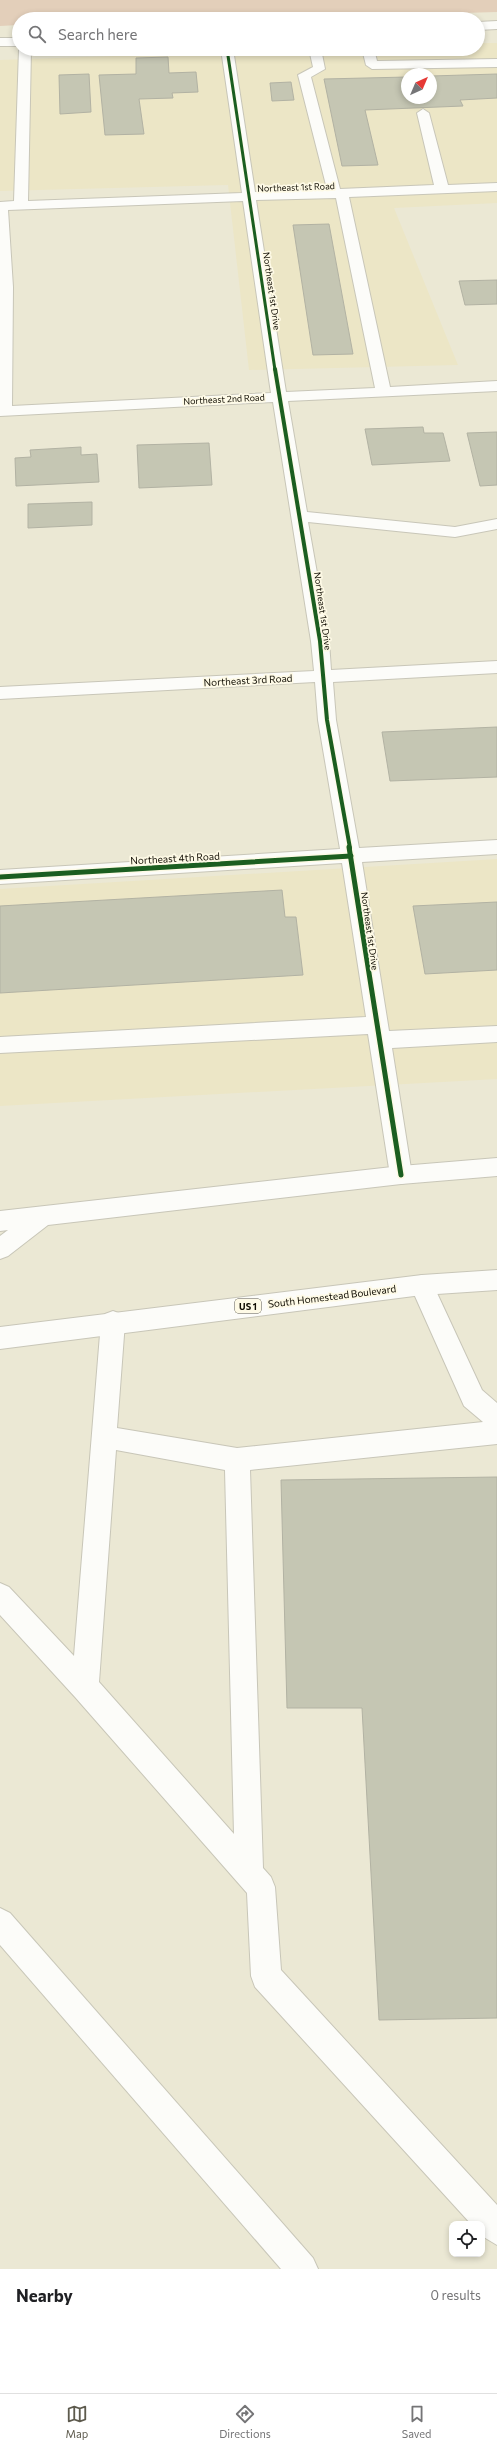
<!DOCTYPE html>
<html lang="en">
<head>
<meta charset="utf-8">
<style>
	:root { --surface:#fff; --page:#f2f2f2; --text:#202124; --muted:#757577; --line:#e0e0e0; --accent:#5d5a4d }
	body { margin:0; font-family:Commissioner,sans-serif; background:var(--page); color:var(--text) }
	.controls { position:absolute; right:12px; bottom:12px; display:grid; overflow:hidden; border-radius:8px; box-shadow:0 2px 6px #0003 }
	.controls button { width:36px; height:36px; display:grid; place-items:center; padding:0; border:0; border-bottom:1px solid var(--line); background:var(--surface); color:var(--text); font:20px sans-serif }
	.compass { position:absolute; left:401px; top:68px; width:36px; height:36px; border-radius:50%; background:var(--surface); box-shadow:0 2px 6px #0003; rotate:44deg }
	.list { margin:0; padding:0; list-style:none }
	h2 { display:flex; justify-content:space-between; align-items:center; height:52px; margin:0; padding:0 16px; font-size:17px }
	h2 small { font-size:13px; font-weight:400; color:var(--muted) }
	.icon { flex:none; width:22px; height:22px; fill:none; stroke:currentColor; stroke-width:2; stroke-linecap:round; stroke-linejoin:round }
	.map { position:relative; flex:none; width:497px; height:2269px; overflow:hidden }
	.search { position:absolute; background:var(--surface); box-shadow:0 2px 6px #0003; left:12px; right:12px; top:12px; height:44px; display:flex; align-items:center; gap:10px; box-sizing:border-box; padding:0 14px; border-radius:22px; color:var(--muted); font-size:15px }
	.sheet { height:124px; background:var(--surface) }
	nav { display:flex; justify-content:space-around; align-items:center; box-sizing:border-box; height:56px; border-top:1px solid var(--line); background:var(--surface); font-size:11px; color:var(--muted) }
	nav a { display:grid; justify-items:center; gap:2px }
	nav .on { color:var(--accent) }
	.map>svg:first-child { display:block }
</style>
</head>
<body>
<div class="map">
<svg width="497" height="2269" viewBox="0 0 497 2269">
	<rect width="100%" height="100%" fill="#ebe8d4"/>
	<!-- built -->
	<g fill="#ece6c6" fill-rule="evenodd">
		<path d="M478 43H497V203L394 208 458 365 249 370 228 185 0 191V60L313 49H478ZM407 74H431V98H407Z"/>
		<polygon points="497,859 497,1079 0,1106 0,889"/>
	</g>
	<!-- green -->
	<polygon fill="#e3cfba" points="0,0 497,0 497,12 243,19 19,19 19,25 0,26"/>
	<!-- building -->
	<g fill="#c5c6b3" stroke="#b2b2a3">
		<polygon points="168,57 169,73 196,72 198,92 172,93 173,98 139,99 144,134 105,135 99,75 136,74 136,58"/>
		<polygon points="89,74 91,112 60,114 59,75"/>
		<polygon points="497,74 497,98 460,100 463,106 365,110 378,165 342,166 324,79 407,77 407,98 431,98 431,76"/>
		<polygon points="291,82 294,100 272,101 270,83"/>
		<polygon points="329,224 353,354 313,355 293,225"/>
		<polygon points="497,280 497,304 465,305 459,281"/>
		<polygon points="423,427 424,433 443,433 450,461 372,465 365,429"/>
		<polygon points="497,432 497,485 480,486 467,433"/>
		<polygon points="209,443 212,485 139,488 137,445"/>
		<polygon points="81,447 81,455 97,454 99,482 16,486 15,458 31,457 30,450"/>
		<polygon points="92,502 92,525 28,528 28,504"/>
		<polygon points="497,727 497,777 390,781 382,732"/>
		<polygon points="282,890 285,917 296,917 303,975 0,993 0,906"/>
		<polygon points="497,902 497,970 425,974 413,906"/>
		<polygon points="497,1477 497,2018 379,2020 362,1708 287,1708 281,1480"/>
	</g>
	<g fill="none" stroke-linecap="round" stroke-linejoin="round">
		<defs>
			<g id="minor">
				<polygon points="497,21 497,29 478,30 478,22"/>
				<rect x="0" y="38" width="19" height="8"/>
				<path d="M19 49H31L28 201 242 193 221 49H233L255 192 327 189 298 75 313 67 309 49H321L325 69 311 77 340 189 434 185 417 113 423 109 429 113 448 185 497 183V191L349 197 390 387 497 381V391L288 401 307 512 455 527 497 519V529L455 537 308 522 329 641 331 670 497 661V673L333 682 336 720 359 848 497 840V854L362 862 389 1031 497 1026V1042L392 1048 412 1175 409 1182 401 1184 393 1182 390 1175 368 1034 0 1053V1037L366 1017 342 863 0 884V870L340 849 318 720 315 682 0 699V687L314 671 311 641 273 402 0 416V202L14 201ZM336 198 375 388 286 392 256 200ZM243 201 271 393 12 406 13 287 8 210Z"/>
				<polygon points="362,49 374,49 377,61 497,59 497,67 372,69 366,65"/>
				<path d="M422 1275 430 1278 482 1390 497 1403V1444L250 1470 263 1868 271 1877 275 1887 281 1970 497 2205V2245L482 2236V2224H471L255 1987 251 1976 247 1893 75 1697 0 1615V1583L9 1587 74 1656 101 1322 105 1314 113 1311 121 1314 125 1322 117 1428 237 1448 483 1422 464 1406 410 1285 414 1278ZM116 1450 225 1470 234 1834 99 1682Z"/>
				<polygon points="0,1908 10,1913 313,2258 318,2269 281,2269 0,1945"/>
			</g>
			<g id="highway">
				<polygon points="497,1158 497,1176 401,1184 48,1225 8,1256 0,1259 0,1236 8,1230 0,1231 0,1211 401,1166"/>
				<polygon points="497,1270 497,1290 422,1295 0,1349 0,1327 422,1275"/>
			</g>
		</defs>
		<!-- minor casing -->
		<use href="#minor" stroke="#c8c6b8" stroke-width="2"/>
		<!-- highway casing -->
		<use href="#highway" stroke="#c8c6b8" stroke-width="2"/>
		<!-- minor -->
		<use href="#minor" fill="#fcfcf9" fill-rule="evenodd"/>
		<!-- highway -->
		<use href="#highway" fill="#fcfcf9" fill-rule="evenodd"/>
		<defs>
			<polyline id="cycleway-far2" points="227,49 275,370"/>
			<polyline id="cycleway-far1" points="275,369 320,641 327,720 350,848"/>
			<g id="cycleway">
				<polyline points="349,847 401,1175"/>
				<polyline points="0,877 351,856"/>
			</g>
		</defs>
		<!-- cycleway-far2 casing -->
		<use href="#cycleway-far2" stroke="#fefae6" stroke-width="4.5"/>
		<!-- cycleway-far1 casing -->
		<use href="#cycleway-far1" stroke="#fefae6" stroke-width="6"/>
		<!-- cycleway casing -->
		<use href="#cycleway" stroke="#fefae6" stroke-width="8"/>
		<!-- cycleway-far2 -->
		<use href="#cycleway-far2" stroke="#1b5e20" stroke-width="3"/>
		<!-- cycleway-far1 -->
		<use href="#cycleway-far1" stroke="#1b5e20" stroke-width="4"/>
		<!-- cycleway -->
		<use href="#cycleway" stroke="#1b5e20" stroke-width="5"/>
	</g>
	<g text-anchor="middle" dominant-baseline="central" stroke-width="3.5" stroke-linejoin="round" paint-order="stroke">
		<!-- far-street labels -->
		<g font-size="9" fill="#110e04" stroke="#fefae6">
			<text transform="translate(296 187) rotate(-2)">Northeast 1st Road</text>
			<text transform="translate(272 291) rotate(82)">Northeast 1st Drive</text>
			<text transform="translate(224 399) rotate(-3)">Northeast 2nd Road</text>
			<text transform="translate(323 611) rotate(82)">Northeast 1st Drive</text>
			<text transform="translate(370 931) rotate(82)">Northeast 1st Drive</text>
		</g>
		<!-- shield labels -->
		<rect fill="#fefae6" stroke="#585548" stroke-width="1" x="235" y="1299" width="26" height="14" rx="3"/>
		<g font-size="9" font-weight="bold" fill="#110e04">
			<text x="248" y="1306">US 1</text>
		</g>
		<!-- street labels -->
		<g font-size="10" fill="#110e04" stroke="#fefae6">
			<text transform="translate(248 680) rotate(-3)">Northeast 3rd Road</text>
			<text transform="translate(175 858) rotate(-3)">Northeast 4th Road</text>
			<text transform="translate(332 1296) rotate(-7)">South Homestead Boulevard</text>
		</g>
	</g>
</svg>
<div class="controls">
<button><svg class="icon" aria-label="locate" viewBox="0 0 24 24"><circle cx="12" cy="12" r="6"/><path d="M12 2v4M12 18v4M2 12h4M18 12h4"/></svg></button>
</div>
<svg class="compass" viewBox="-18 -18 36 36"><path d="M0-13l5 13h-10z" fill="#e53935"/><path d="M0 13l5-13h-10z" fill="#757577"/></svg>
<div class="search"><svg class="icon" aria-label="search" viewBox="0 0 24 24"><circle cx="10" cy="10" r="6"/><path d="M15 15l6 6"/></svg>Search here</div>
</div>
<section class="sheet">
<h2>Nearby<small>0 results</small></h2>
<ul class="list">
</ul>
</section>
<nav>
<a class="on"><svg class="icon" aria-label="map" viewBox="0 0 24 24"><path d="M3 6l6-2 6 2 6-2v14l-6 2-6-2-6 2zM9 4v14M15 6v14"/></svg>Map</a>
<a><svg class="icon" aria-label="directions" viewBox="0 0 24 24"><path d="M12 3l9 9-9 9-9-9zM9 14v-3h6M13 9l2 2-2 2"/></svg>Directions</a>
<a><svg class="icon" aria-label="saved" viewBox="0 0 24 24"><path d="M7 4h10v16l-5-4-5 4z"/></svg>Saved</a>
</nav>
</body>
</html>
